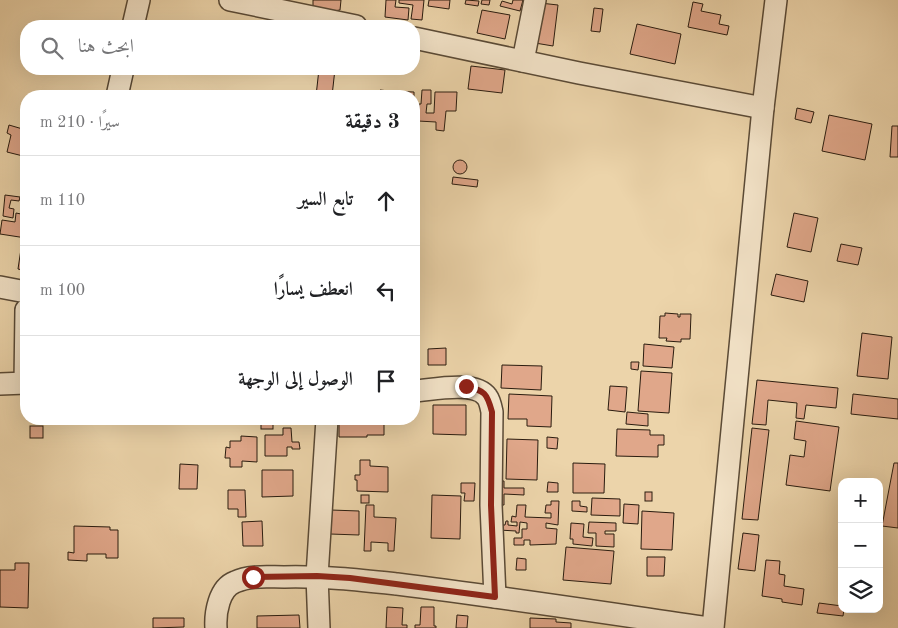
<!DOCTYPE html>
<html lang="ar">
<head>
<meta charset="utf-8">
<style>
	:root { --surface:#fff; --page:#f2f2f2; --text:#202124; --muted:#757577; --line:#e0e0e0 }
	body { margin:0; font-family:"Old Standard TT",Amiri,serif; background:var(--page); color:var(--text); direction:rtl }
	.controls { position:absolute; right:15px; bottom:15px; display:grid; overflow:hidden; border-radius:10px; box-shadow:0 5px 20px #0002 }
	.controls button { width:45px; height:45px; display:grid; place-items:center; padding:0; border:0; border-bottom:1px solid var(--line); background:var(--surface); color:var(--text); font:25px sans-serif }
	.stop { position:absolute; width:15px; height:15px; margin:-11px; border:4px solid #8f2418; border-radius:50%; background:#fff }
	.stop.end { background:#8f2418; border-color:#fff; box-shadow:0 1px 5px #0008 }
	.list { margin:0; padding:0; list-style:none }
	h2 { display:flex; justify-content:space-between; align-items:center; height:65px; margin:0; padding:0 20px; font-size:21px }
	h2 small { font-size:16px; font-weight:400; color:var(--muted) }
	.list li { display:grid; grid-template-columns:32px 1fr auto; gap:15px; align-items:center; box-sizing:border-box; height:90px; padding:0 20px; border-top:1px solid var(--line) }
	.list b { display:block; font-size:19px; white-space:nowrap }
	.list em { font-size:16px; font-style:normal; color:var(--muted) }
	.icon { flex:none; width:28px; height:28px; fill:none; stroke:currentColor; stroke-width:2; stroke-linecap:round; stroke-linejoin:round }
	.map { position:relative; flex:none; width:898px; height:628px; overflow:hidden; direction:ltr }
	.search { position:absolute; background:var(--surface); box-shadow:0 5px 20px #0002; left:20px; top:20px; width:400px; height:55px; display:flex; align-items:center; gap:12px; box-sizing:border-box; padding:0 18px; border-radius:20px; color:var(--muted); font-size:19px }
	.panel { position:absolute; background:var(--surface); box-shadow:0 5px 20px #0002; left:20px; top:90px; width:400px; height:335px; border-radius:20px; direction:rtl }
	.map>svg:first-child { display:block }
</style>
</head>
<body>
<div class="map">
<svg width="898" height="628" viewBox="0 0 898 628">
	<rect width="100%" height="100%" fill="#ecd4aa"/>
	<filter id="stains"><feTurbulence type="fractalNoise" baseFrequency=".004" numOctaves="4"/><feColorMatrix values="0 0 0 0 .2 0 0 0 0 .09 0 0 0 0 .02 0 0 0 .5 -.17"/></filter>
	<radialGradient id="worn" r=".72"><stop offset=".6" stop-color="#630" stop-opacity="0"/><stop offset="1" stop-color="#630" stop-opacity=".3"/></radialGradient>
	<!-- building -->
	<g fill="#e0a78a" stroke="#2a1c0f">
		<polygon points="313,0 341,0 340,10 313,14"/>
		<polygon points="386,0 396,0 395,7 409,8 408,20 385,17"/>
		<polygon points="399,0 424,0 422,20 411,19 413,5 399,3"/>
		<polygon points="429,0 450,0 449,9 428,6"/>
		<polygon points="466,0 479,1 478,6 465,4"/>
		<polygon points="482,0 490,0 489,5 481,4"/>
		<polygon points="513,0 523,0 520,11 500,6 502,1 512,4"/>
		<polygon points="693,2 703,4 701,11 721,15 719,24 729,26 727,35 688,27"/>
		<polygon points="540,3 558,5 553,46 535,43"/>
		<polygon points="594,8 603,9 600,32 591,31"/>
		<polygon points="482,10 510,15 505,39 477,33"/>
		<polygon points="67,21 90,26 66,26"/>
		<polygon points="637,24 681,34 675,64 630,54"/>
		<polygon points="471,66 505,70 502,93 468,89"/>
		<polygon points="319,69 335,69 332,96 316,96"/>
		<polygon points="380,90 389,91 388,96 380,96"/>
		<polygon points="422,90 431,90 431,104 427,104 426,113 434,113 435,92 457,92 456,111 446,111 444,131 436,130 436,122 418,121 419,104 421,104"/>
		<polygon points="390,91 414,92 414,104 414,96 390,96"/>
		<polygon points="797,108 814,112 811,123 795,119"/>
		<polygon points="829,115 872,124 865,160 822,151"/>
		<polygon points="9,125 26,130 26,153 24,153 23,156 7,152 11,135 7,133"/>
		<polygon points="892,126 898,126 898,157 890,157"/>
		<circle cx="460" cy="167" r="7"/>
		<polygon points="453,177 478,180 477,187 452,184"/>
		<polygon points="5,195 20,197 19,201 11,200 9,208 14,209 13,218 3,216"/>
		<polygon points="16,213 26,215 26,238 0,234 2,220 15,222"/>
		<polygon points="794,213 818,218 811,252 787,247"/>
		<polygon points="841,244 862,248 858,265 837,261"/>
		<polygon points="21,249 26,250 26,271 18,269"/>
		<polygon points="776,274 808,281 804,302 771,295"/>
		<polygon points="665,313 678,314 678,317 680,317 680,314 691,314 690,339 681,339 681,342 666,341 667,338 659,338 660,316 665,316"/>
		<polygon points="862,333 892,337 888,379 857,376"/>
		<polygon points="644,344 674,347 672,368 643,366"/>
		<polygon points="446,348 446,365 428,365 428,349"/>
		<polygon points="631,362 639,362 638,370 631,369"/>
		<polygon points="502,365 542,366 541,390 501,388"/>
		<polygon points="641,371 672,373 669,413 638,411"/>
		<polygon points="757,380 838,388 836,408 806,405 804,419 796,418 797,403 768,400 766,425 752,424"/>
		<polygon points="610,386 627,387 625,412 608,410"/>
		<polygon points="509,394 552,396 551,427 527,426 527,419 508,419"/>
		<polygon points="853,394 898,399 898,419 851,414"/>
		<polygon points="433,405 466,405 466,435 433,434"/>
		<polygon points="627,412 648,414 648,426 626,424"/>
		<polygon points="339,419 384,419 384,435 367,435 367,437 339,437"/>
		<rect x="261" y="420" width="12" height="9"/>
		<polygon points="796,421 839,427 830,491 786,485 790,455 804,457 806,441 794,439"/>
		<rect x="30" y="426" width="13" height="12"/>
		<polygon points="283,428 291,428 292,442 299,442 300,449 292,449 292,447 287,447 287,456 265,456 265,435 283,435"/>
		<polygon points="752,428 769,430 758,520 742,519"/>
		<polygon points="617,429 650,430 650,435 664,435 664,445 658,445 658,457 616,456"/>
		<polygon points="241,436 257,437 257,462 242,461 242,467 230,467 230,458 225,458 226,447 230,448 230,441 241,441"/>
		<polygon points="547,437 558,438 557,449 547,448"/>
		<polygon points="507,439 538,440 537,480 506,479"/>
		<polygon points="360,460 370,460 370,466 388,467 388,492 357,491 357,480 355,480 355,475 360,475"/>
		<polygon points="573,463 605,464 604,493 573,493"/>
		<polygon points="894,463 898,463 898,528 882,526"/>
		<polygon points="180,464 198,465 197,489 179,489"/>
		<polygon points="262,470 293,470 293,496 262,497"/>
		<polygon points="498,481 504,481 504,488 524,488 524,495 504,494 504,505 497,505"/>
		<polygon points="548,482 558,483 558,492 547,492"/>
		<polygon points="461,483 475,483 474,501 464,501 465,493 461,493"/>
		<polygon points="228,490 245,490 246,517 238,517 238,509 228,509"/>
		<rect x="645" y="492" width="7" height="9"/>
		<rect x="361" y="495" width="8" height="8"/>
		<polygon points="432,495 461,496 460,539 431,538"/>
		<polygon points="592,498 620,499 620,516 591,515"/>
		<polygon points="551,501 559,501 558,525 546,523 546,528 557,529 556,544 530,545 530,540 524,540 524,545 514,545 514,538 522,538 522,529 527,529 527,523 520,522 519,533 516,533 516,531 499,530 499,525 505,525 506,521 508,521 508,525 517,526 517,522 511,522 512,516 516,517 517,505 526,505 525,517 551,518 551,513 545,513 546,505 551,505"/>
		<polygon points="572,501 580,501 580,506 587,507 587,512 572,511"/>
		<polygon points="624,504 639,505 638,524 623,523"/>
		<polygon points="366,505 374,505 374,517 396,518 394,551 388,551 388,543 371,542 371,551 364,551"/>
		<polygon points="331,510 359,511 359,535 330,534"/>
		<polygon points="642,511 674,513 672,550 641,549"/>
		<polygon points="262,521 263,546 243,546 242,522"/>
		<polygon points="589,522 616,523 616,531 605,531 605,534 614,534 614,547 596,546 596,533 588,533"/>
		<polygon points="571,523 584,524 583,537 593,538 592,546 573,544 573,539 570,539"/>
		<polygon points="74,526 110,527 110,530 118,530 118,558 106,558 106,554 87,554 87,561 68,560 68,552 74,553"/>
		<polygon points="743,533 759,535 755,571 738,569"/>
		<polygon points="566,547 614,551 611,584 563,580"/>
		<polygon points="647,557 665,557 664,576 647,576"/>
		<polygon points="517,558 526,559 526,570 516,570"/>
		<polygon points="766,560 780,561 779,574 785,575 784,586 804,589 802,605 782,602 782,599 762,596"/>
		<polygon points="15,563 29,563 28,608 0,607 0,570 15,570"/>
		<polygon points="819,603 842,606 842,609 844,609 843,616 817,613"/>
		<polygon points="387,607 403,608 402,625 407,625 407,628 386,628"/>
		<polygon points="421,607 434,607 434,626 436,626 436,628 415,628 415,625 420,625"/>
		<polygon points="299,615 300,628 257,628 257,616"/>
		<polygon points="457,615 468,616 467,628 456,628"/>
		<polygon points="153,618 184,618 184,627 153,628"/>
		<polygon points="530,618 556,619 556,622 571,623 571,628 530,628"/>
	</g>
	<g fill="none" stroke-linecap="round" stroke-linejoin="round">
		<defs>
			<g id="minor">
				<polyline points="230,0 356,26"/>
				<polyline points="133,26 139,0"/>
				<polyline points="414,38 579,73 763,108"/>
				<polyline points="523,61 535,0"/>
				<polyline points="117,96 123,69"/>
				<polyline points="0,287 26,292"/>
				<polyline points="25,383 26,310"/>
				<polyline points="0,384 26,383"/>
				<path d="M414 391C432 390 475 380 487 397 490 401 491 407 492 412L491 505 495 597"/>
				<path d="M216 628C215 613 219 588 235 582 250 575 267 577 284 577 322 576 359 580 397 584 502 597 606 613 710 628"/>
				<polyline points="319,628 317,576 327,419"/>
				<polyline points="713,628 763,108 776,0"/>
			</g>
		</defs>
		<!-- minor casing -->
		<use href="#minor" stroke="#5a4a36" stroke-width="24"/>
		<!-- minor -->
		<use href="#minor" stroke="#f3e3c8" stroke-width="21"/>
	</g>
	<g fill="none" stroke-linecap="round" stroke-linejoin="round">
		<!-- route -->
		<path stroke="#8f2418" stroke-width="6" d="M253 577 317 576 350 578 495 597 491 505 492 412C487 393 485 391 466 386"/>
	</g>
	<rect width="100%" height="100%" filter="url(#stains)"/>
	<rect width="100%" height="100%" fill="url(#worn)"/>
</svg>
<div class="controls">
<button>+</button>
<button>−</button>
<button><svg class="icon" aria-label="layers" viewBox="0 0 24 24"><path d="M12 4l9 5-9 5-9-5zM3 14l9 5 9-5"/></svg></button>
</div>
<div class="stop" style="left:253px;top:577px"></div>
<div class="stop end" style="left:466px;top:386px"></div>
<div class="search"><svg class="icon" aria-label="search" viewBox="0 0 24 24"><circle cx="10" cy="10" r="6"/><path d="M15 15l6 6"/></svg>ابحث هنا</div>
<section class="panel">
<h2>3 دقيقة<small>سيرًا · 210 m</small></h2>
<ul class="list">
<li><svg class="icon" aria-label="ahead" viewBox="0 0 24 24"><path d="M12 20V5M6 11l6-6 6 6"/></svg><div><b>تابع السير</b></div><em>110 m</em></li>
<li><svg class="icon" aria-label="left" viewBox="0 0 24 24"><path d="M17 20v-9H6M10 6l-5 5 5 5"/></svg><div><b>انعطف يسارًا</b></div><em>100 m</em></li>
<li><svg class="icon" aria-label="arrive" viewBox="0 0 24 24"><path d="M6 21V4h12l-3 4 3 4H6"/></svg><div><b>الوصول إلى الوجهة</b></div></li>
</ul>
</section>
</div>
</body>
</html>
